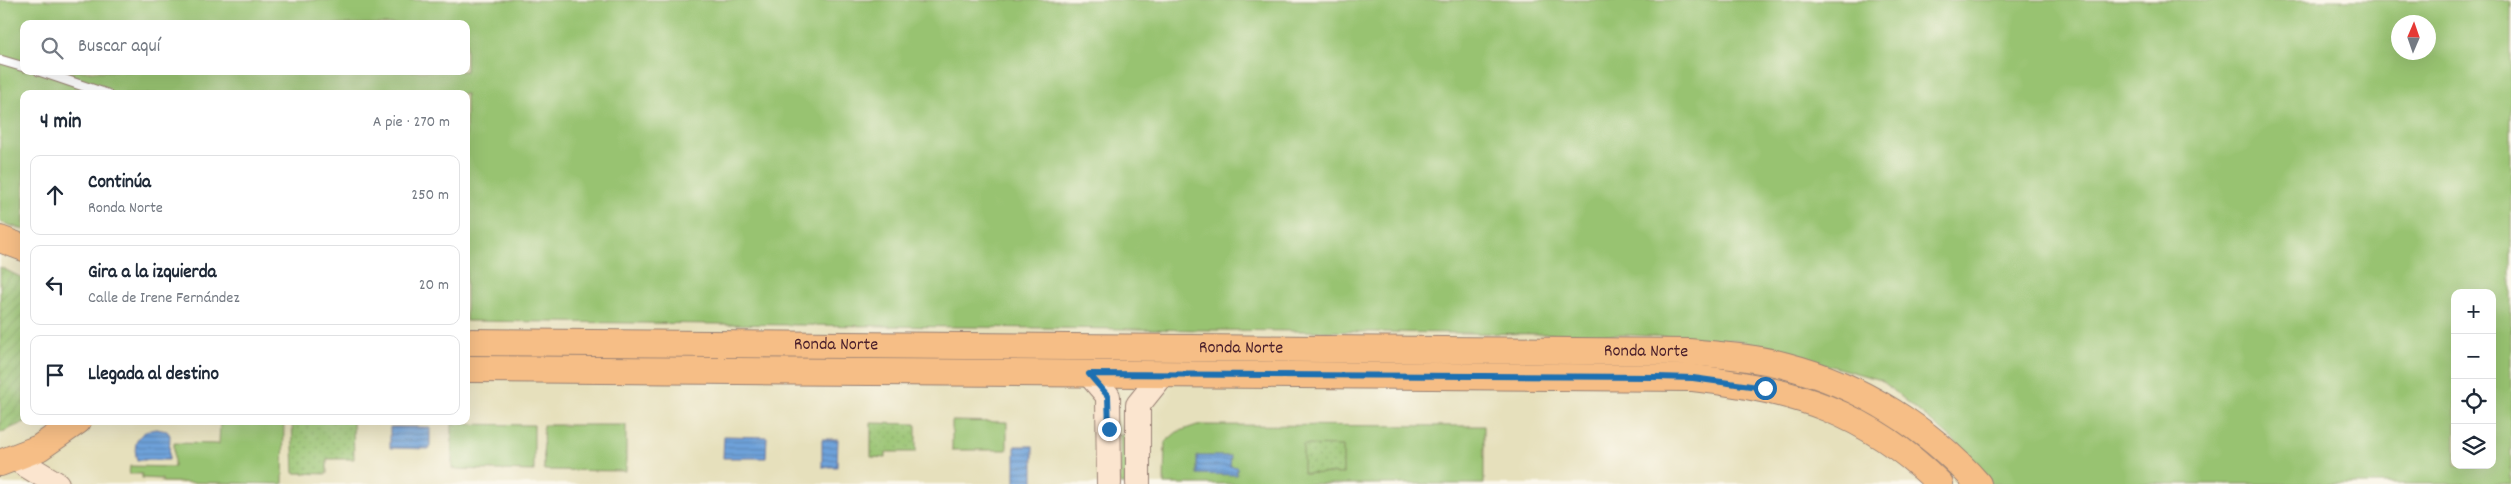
<!DOCTYPE html>
<html lang="es">
<head>
<meta charset="utf-8">
<style>
	:root { --surface:#fff; --page:#f2f2f3; --text:#1f2937; --muted:#747a83; --line:#e0e1e3 }
	body { margin:0; font-family:Dekko,sans-serif; background:var(--page); color:var(--text) }
	.controls { position:absolute; right:15px; bottom:15px; display:grid; overflow:hidden; border-radius:10px; box-shadow:0 5px 20px #0002 }
	.controls button { width:45px; height:45px; display:grid; place-items:center; padding:0; border:0; border-bottom:1px solid var(--line); background:var(--surface); color:var(--text); font:25px sans-serif }
	.compass { position:absolute; left:2391px; top:15px; width:45px; height:45px; border-radius:50%; background:var(--surface); box-shadow:0 5px 20px #0002; rotate:2deg }
	.stop { position:absolute; width:15px; height:15px; margin:-11px; border:4px solid #1f6fb2; border-radius:50%; background:#fff }
	.stop.end { background:#1f6fb2; border-color:#fff; box-shadow:0 1px 5px #0008 }
	.list { margin:0; padding:0; list-style:none }
	h2 { display:flex; justify-content:space-between; align-items:center; height:65px; margin:0; padding:0 20px; font-size:21px }
	h2 small { font-size:16px; font-weight:400; color:var(--muted) }
	.list li { display:grid; grid-template-columns:32px 1fr auto; gap:15px; align-items:center; box-sizing:border-box; height:80px; margin:0 10px 10px; padding:0 10px; border:1px solid var(--line); border-radius:10px }
	.list b { display:block; font-size:19px; white-space:nowrap }
	.list p { margin:0; font-size:16px; white-space:nowrap; color:var(--muted) }
	.list em { font-size:16px; font-style:normal; color:var(--muted) }
	.icon { flex:none; width:28px; height:28px; fill:none; stroke:currentColor; stroke-width:2; stroke-linecap:round; stroke-linejoin:round }
	.map { position:relative; flex:none; width:2511px; height:484px; overflow:hidden }
	.search { position:absolute; background:var(--surface); box-shadow:0 5px 20px #0002; left:20px; top:20px; width:450px; height:55px; display:flex; align-items:center; gap:12px; box-sizing:border-box; padding:0 18px; border-radius:10px; color:var(--muted); font-size:19px }
	.panel { position:absolute; background:var(--surface); box-shadow:0 5px 20px #0002; left:20px; top:90px; width:450px; height:335px; border-radius:10px }
	.map>svg:first-child { display:block }
</style>
</head>
<body>
<div class="map">
<svg width="2511" height="484" viewBox="0 0 2511 484">
	<defs>
		<pattern id="park-dots" width="8" height="8" patternUnits="userSpaceOnUse" patternTransform="scale(1.25)"><rect width="8" height="8" fill="#98c371"/><path d="M2 2h.1M6 6h.1" fill="none" stroke="#84a762" stroke-width="1.8" stroke-linecap="round"/></pattern>
		<pattern id="garden-furrows" width="10" height="10" patternUnits="userSpaceOnUse" patternTransform="scale(1.25)"><rect width="10" height="10" fill="#98c371"/><path d="M-1 1l2-2M0 10L10 0M9 11l2-2" fill="none" stroke="#84a762"/></pattern>
		<pattern id="water-rules" width="6" height="5" patternUnits="userSpaceOnUse" patternTransform="scale(1.25)"><rect width="6" height="5" fill="#6ea2da"/><path d="M0 2.5h6" fill="none" stroke="#5c83b1"/></pattern>
	</defs>
	<rect width="100%" height="100%" fill="#fbf7ec"/>
	<filter id="ink" filterUnits="userSpaceOnUse"><feTurbulence type="fractalNoise" baseFrequency=".02" numOctaves="2"/><feDisplacementMap in="SourceGraphic" scale="10" xChannelSelector="R" yChannelSelector="G"/><feConvolveMatrix kernelMatrix="1 2 1 2 8 2 1 2 1" color-interpolation-filters="sRGB"/></filter>
	<filter id="wash" filterUnits="userSpaceOnUse"><feTurbulence type="fractalNoise" baseFrequency=".0096" numOctaves="4" result="noise"/><feDisplacementMap in="SourceGraphic" scale="20" xChannelSelector="R" yChannelSelector="G"/><feGaussianBlur stdDeviation="1.12" result="paint"/><feColorMatrix in="noise" values="0 0 0 0 0 0 0 0 0 0 0 0 0 0 0 0 0 1.4 0 .05"/><feComposite in="paint" operator="in"/></filter>
	<g filter="url(#wash)">
		<rect width="100%" height="100%" fill="#e6e0bc"/>
		<!-- grass -->
		<g fill="#98c371" stroke="#71714e" fill-rule="evenodd">
			<path d="M0 0H2508L2511 2V484H1992L1963 448 1881 380 1738 340 1627 335 466 321V94H24V230L0 222ZM2398 22H2428V52H2398ZM24 24H466V71H24ZM2455 293H2492V465H2455Z"/>
			<polygon points="220,421 284,421 283,484 162,482 162,479 142,478 142,474 129,474 130,466 174,467 174,443 219,444"/>
			<polygon points="952,421 1007,422 1007,450 952,450"/>
			<polygon points="452,424 534,425 534,471 452,469"/>
			<polygon points="543,425 626,425 626,471 544,470"/>
			<polygon points="1197,425 1484,426 1484,484 1164,484 1165,442 1177,432"/>
			<rect x="1120" y="435" width="7" height="49"/>
		</g>
		<!-- park -->
		<g fill="url(#park-dots)" stroke="#71714e">
			<polygon points="292,421 353,421 354,459 327,459 327,474 294,473"/>
			<polygon points="871,423 916,424 916,452 886,452 886,458 871,457"/>
			<polygon points="1303,445 1343,446 1343,474 1303,473"/>
		</g>
		<!-- garden -->
		<polygon fill="url(#garden-furrows)" stroke="#71714e" points="0,267 24,279 24,421 27,421 0,433"/>
		<!-- water -->
		<g fill="url(#water-rules)" stroke="#5c6082">
			<polygon points="390,427 430,427 430,449 390,448"/>
			<path d="M156 429 167 431 170 435 169 460H137C132 443 138 431 156 429Z"/>
			<polygon points="724,436 767,437 766,458 723,458"/>
			<polygon points="822,439 838,439 837,467 822,467"/>
			<rect x="1015" y="446" width="18" height="38"/>
			<polygon points="1197,456 1231,456 1230,466 1237,467 1237,475 1197,474"/>
		</g>
	</g>
	<g filter="url(#ink)">
		<g fill="none" stroke-linecap="round" stroke-linejoin="round">
			<defs>
				<g id="lane">
					<polyline points="0,60 24,67"/>
					<polyline points="39,71 107,94"/>
				</g>
				<g id="secondary">
					<polyline points="1089,374 1108,396 1109,484"/>
					<polyline points="14,458 57,484"/>
					<polyline points="1138,484 1138,405 1163,374"/>
				</g>
				<g id="primary">
					<polyline points="0,239 24,248"/>
					<path id="s1" d="M466 342 1689 352C1722 355 1755 357 1787 366 1860 385 1929 428 1978 484"/>
					<path d="M466 369 1693 378C1793 389 1867 412 1940 484"/>
					<polyline points="0,463 39,448 78,421"/>
				</g>
			</defs>
			<!-- lane casing -->
			<use href="#lane" stroke="#988074" stroke-width="11"/>
			<!-- secondary casing -->
			<use href="#secondary" stroke="#988074" stroke-width="26"/>
			<!-- primary casing -->
			<use href="#primary" stroke="#988074" stroke-width="28"/>
			<!-- lane -->
			<use href="#lane" stroke="#fff" stroke-width="9"/>
			<!-- secondary -->
			<use href="#secondary" stroke="#fbe5cf" stroke-width="24"/>
			<!-- primary -->
			<use href="#primary" stroke="#f6be86" stroke-width="26"/>
		</g>
	</g>
	<g fill="none" stroke-linecap="round" stroke-linejoin="round" filter="url(#ink)">
		<!-- route -->
		<polyline stroke="#1f6fb2" stroke-width="6" points="1109,429 1108,396 1089,374 1657,377 1693,378 1765,388"/>
	</g>
	<g text-anchor="middle" dominant-baseline="central" stroke-width="5" stroke-linejoin="round" paint-order="stroke">
		<!-- street labels -->
		<g font-size="18" fill="#4a1f2b" stroke="#fbf7ec">
			<text stroke="none"><textPath href="#s1" startOffset="370">Ronda Norte</textPath></text>
			<text stroke="none"><textPath href="#s1" startOffset="775">Ronda Norte</textPath></text>
			<text stroke="none"><textPath href="#s1" startOffset="1180">Ronda Norte</textPath></text>
		</g>
	</g>
</svg>
<div class="controls">
<button>+</button>
<button>−</button>
<button><svg class="icon" aria-label="locate" viewBox="0 0 24 24"><circle cx="12" cy="12" r="6"/><path d="M12 2v4M12 18v4M2 12h4M18 12h4"/></svg></button>
<button><svg class="icon" aria-label="layers" viewBox="0 0 24 24"><path d="M12 4l9 5-9 5-9-5zM3 14l9 5 9-5"/></svg></button>
</div>
<svg class="compass" viewBox="-18 -18 36 36"><path d="M0-13l5 13h-10z" fill="#e53935"/><path d="M0 13l5-13h-10z" fill="#747a83"/></svg>
<div class="stop" style="left:1765px;top:388px"></div>
<div class="stop end" style="left:1109px;top:429px"></div>
<div class="search"><svg class="icon" aria-label="search" viewBox="0 0 24 24"><circle cx="10" cy="10" r="6"/><path d="M15 15l6 6"/></svg>Buscar aquí</div>
<section class="panel">
<h2>4 min<small>A pie · 270 m</small></h2>
<ul class="list">
<li><svg class="icon" aria-label="ahead" viewBox="0 0 24 24"><path d="M12 20V5M6 11l6-6 6 6"/></svg><div><b>Continúa</b><p>Ronda Norte</p></div><em>250 m</em></li>
<li><svg class="icon" aria-label="left" viewBox="0 0 24 24"><path d="M17 20v-9H6M10 6l-5 5 5 5"/></svg><div><b>Gira a la izquierda</b><p>Calle de Irene Fernández</p></div><em>20 m</em></li>
<li><svg class="icon" aria-label="arrive" viewBox="0 0 24 24"><path d="M6 21V4h12l-3 4 3 4H6"/></svg><div><b>Llegada al destino</b></div></li>
</ul>
</section>
</div>
</body>
</html>
